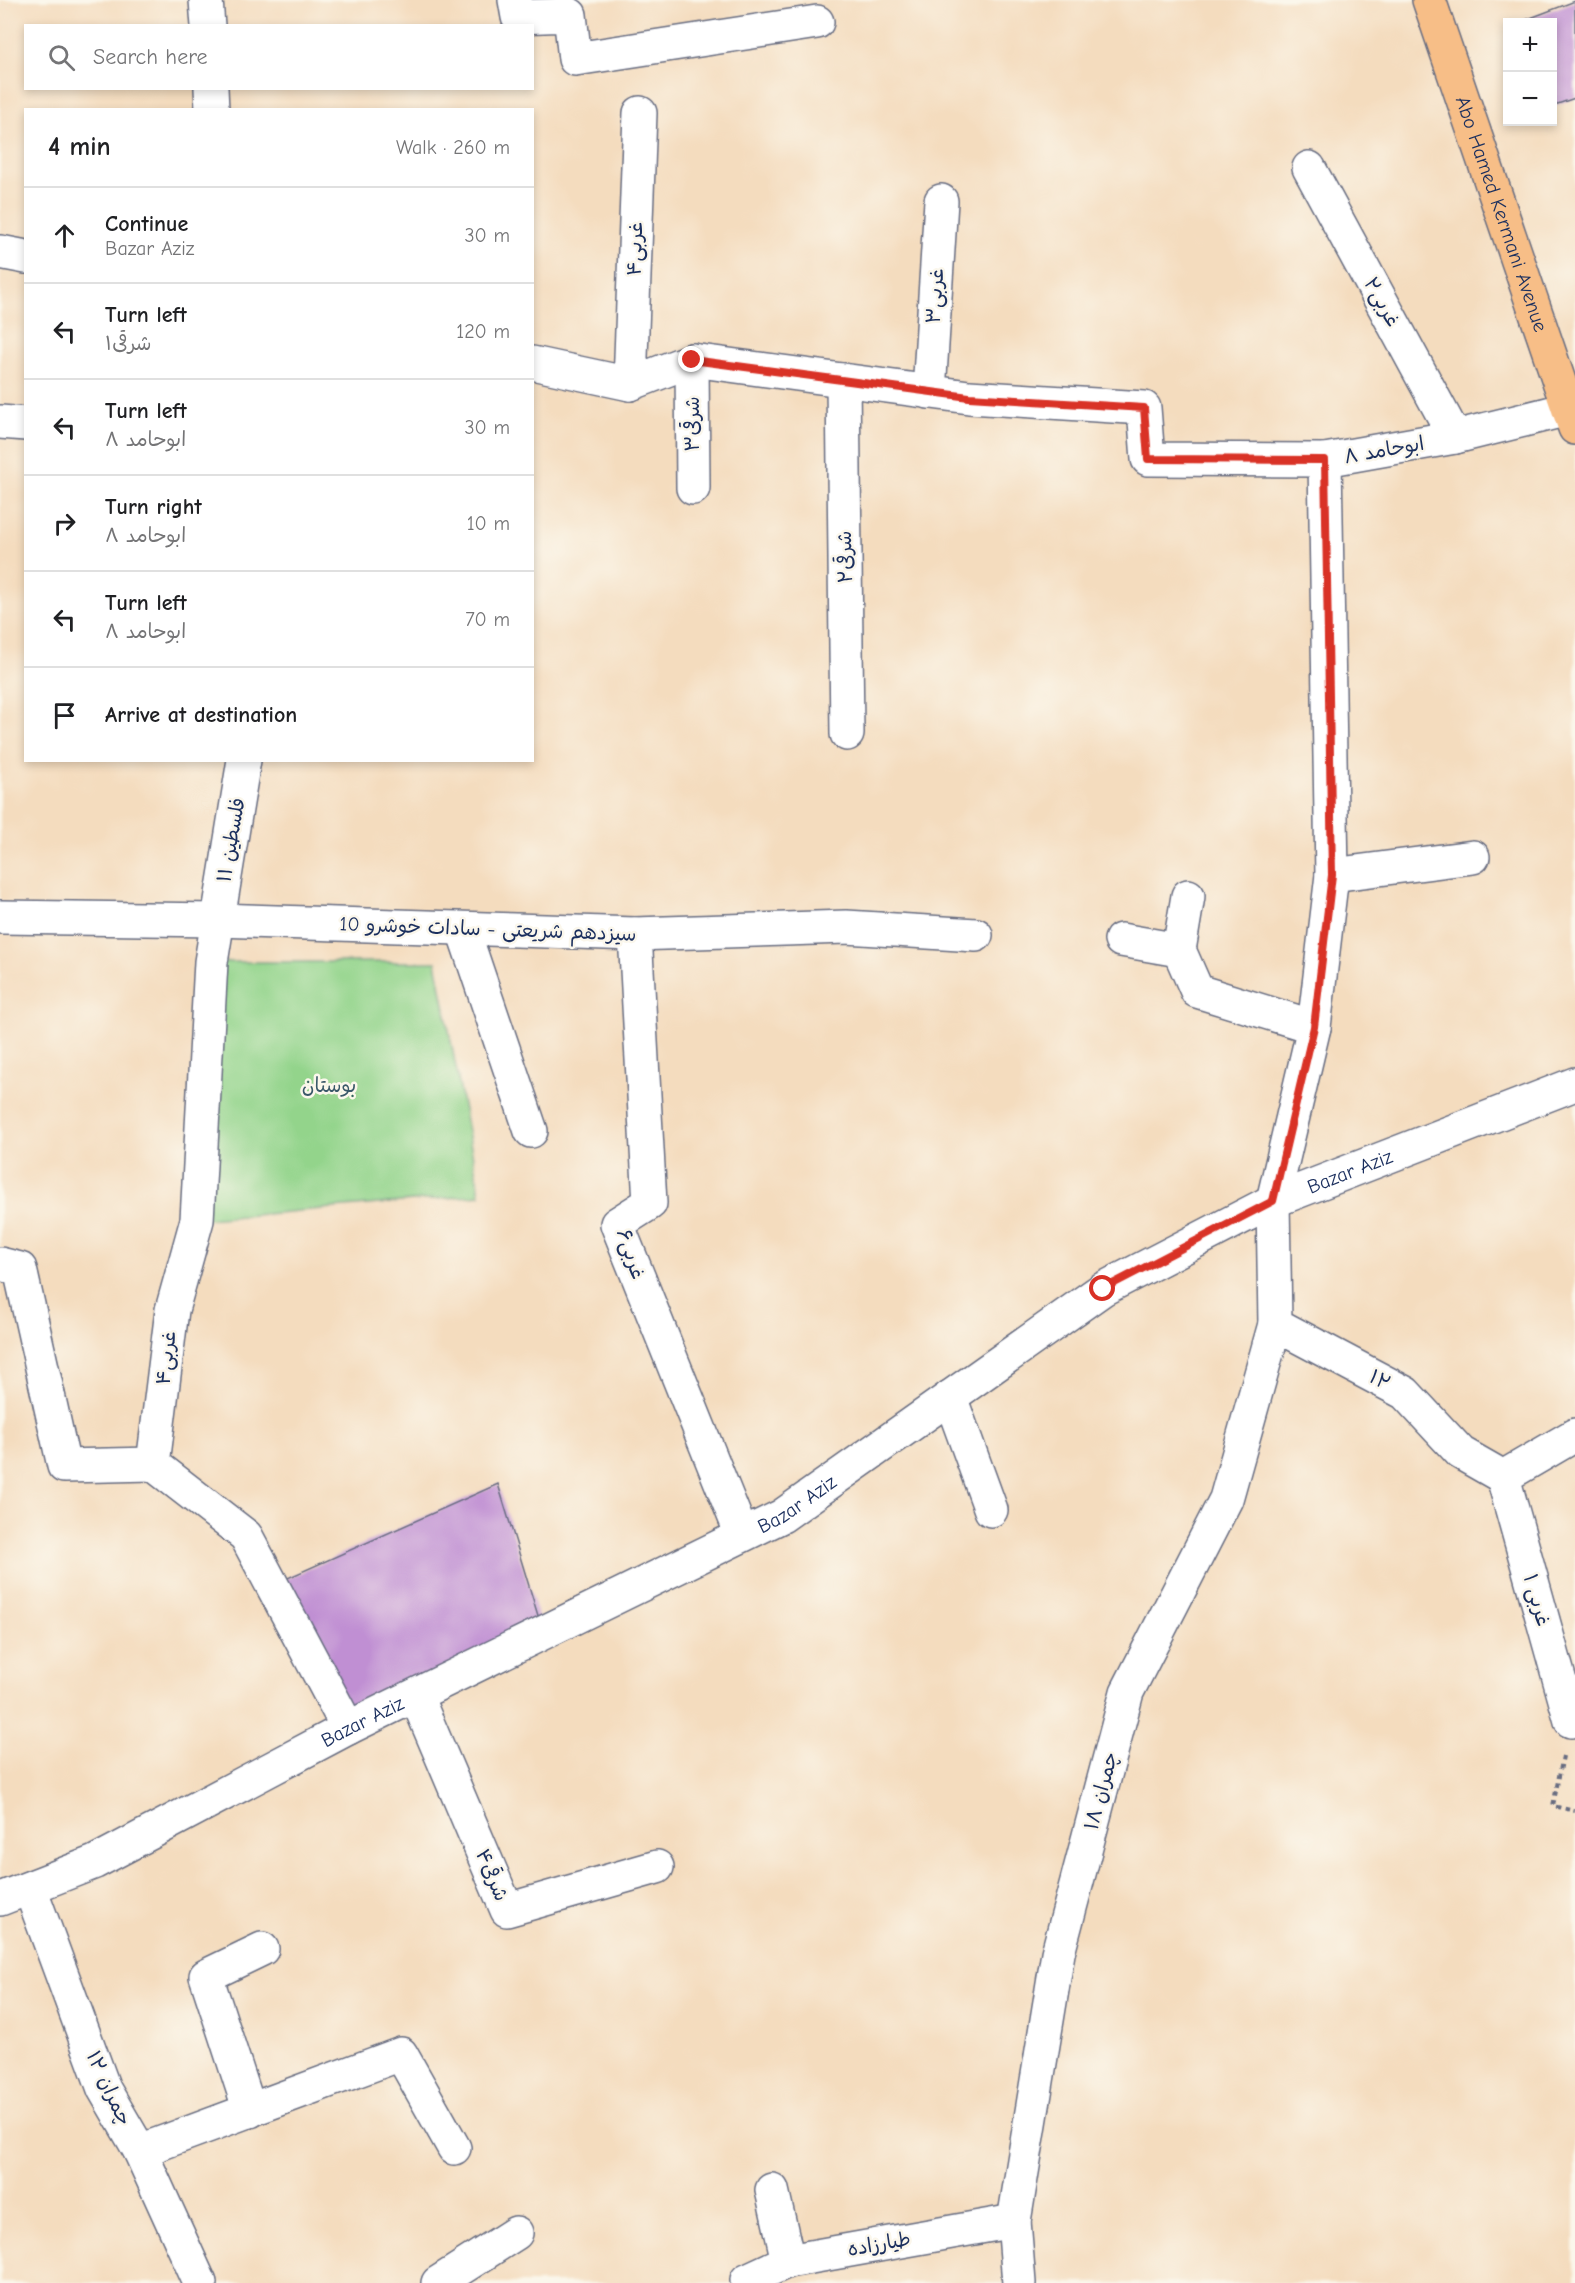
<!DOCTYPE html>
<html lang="en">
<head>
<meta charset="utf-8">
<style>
	:root { --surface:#fff; --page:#f2f2f2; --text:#202124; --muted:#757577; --line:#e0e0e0 }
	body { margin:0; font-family:"Comic Neue","Playpen Sans Arabic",sans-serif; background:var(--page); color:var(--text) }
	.controls { position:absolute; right:18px; top:18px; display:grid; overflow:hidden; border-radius:0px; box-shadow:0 3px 9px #0003 }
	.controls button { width:54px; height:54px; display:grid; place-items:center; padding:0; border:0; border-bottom:2px solid var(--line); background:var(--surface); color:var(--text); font:30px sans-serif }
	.stop { position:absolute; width:18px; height:18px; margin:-14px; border:4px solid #d93025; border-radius:50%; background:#fff }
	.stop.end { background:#d93025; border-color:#fff; box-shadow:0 2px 6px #0008 }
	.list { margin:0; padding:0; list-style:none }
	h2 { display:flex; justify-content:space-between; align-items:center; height:78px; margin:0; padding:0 24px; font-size:26px }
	h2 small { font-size:20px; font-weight:400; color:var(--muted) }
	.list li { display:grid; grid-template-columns:39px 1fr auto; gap:18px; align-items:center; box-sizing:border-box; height:96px; padding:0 24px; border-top:2px solid var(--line) }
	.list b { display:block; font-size:22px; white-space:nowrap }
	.list p { margin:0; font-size:20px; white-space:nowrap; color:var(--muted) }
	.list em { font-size:20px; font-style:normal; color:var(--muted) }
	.icon { flex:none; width:33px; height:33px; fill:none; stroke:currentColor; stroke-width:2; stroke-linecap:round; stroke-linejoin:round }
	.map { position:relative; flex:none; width:1575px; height:2283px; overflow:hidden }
	.search { position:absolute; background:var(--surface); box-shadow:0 3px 9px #0003; left:24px; top:24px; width:510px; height:66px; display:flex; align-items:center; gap:15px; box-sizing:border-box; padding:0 21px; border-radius:0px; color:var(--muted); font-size:22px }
	.panel { position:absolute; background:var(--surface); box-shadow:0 3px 9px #0003; left:24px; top:108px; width:510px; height:654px; border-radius:0px }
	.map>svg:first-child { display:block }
</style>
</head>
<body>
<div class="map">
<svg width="1575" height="2283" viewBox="0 0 1575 2283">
	<rect width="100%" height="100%" fill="#fbf7ec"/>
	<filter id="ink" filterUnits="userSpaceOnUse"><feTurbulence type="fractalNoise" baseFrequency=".0167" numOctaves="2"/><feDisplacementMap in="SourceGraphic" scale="12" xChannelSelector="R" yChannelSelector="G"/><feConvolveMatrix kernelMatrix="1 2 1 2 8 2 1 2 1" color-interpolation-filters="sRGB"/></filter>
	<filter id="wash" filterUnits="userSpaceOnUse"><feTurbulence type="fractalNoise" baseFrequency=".008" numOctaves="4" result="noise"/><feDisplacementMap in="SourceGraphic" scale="24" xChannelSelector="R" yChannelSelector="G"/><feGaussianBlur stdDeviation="1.35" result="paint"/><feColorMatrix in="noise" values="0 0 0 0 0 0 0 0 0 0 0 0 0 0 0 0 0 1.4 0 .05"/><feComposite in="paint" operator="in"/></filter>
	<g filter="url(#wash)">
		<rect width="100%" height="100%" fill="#f4dcbe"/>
		<!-- green -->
		<polygon fill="#93d48b" stroke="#578274" stroke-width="1.5" points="211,962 436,962 480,1195 197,1220"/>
		<g id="blocks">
			<!-- building -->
			<g fill="#c08fd3">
				<polygon points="1575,1 1575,98 1552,106 1552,22 1520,22"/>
				<polygon points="498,1484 543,1632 348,1728 272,1585"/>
			</g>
		</g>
	</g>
	<g filter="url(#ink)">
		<use href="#blocks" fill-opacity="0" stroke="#676c80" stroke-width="1.5"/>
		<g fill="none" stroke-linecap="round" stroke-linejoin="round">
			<defs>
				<g id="minor">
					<polyline points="206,0 208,26"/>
					<polyline points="515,0 518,17 570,15 575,59 817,22"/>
					<polyline points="211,88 212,110"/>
					<polyline points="1309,168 1455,437"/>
					<polyline points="0,252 26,257"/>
					<polyline points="692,360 693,488"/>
					<polyline points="532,363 630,384 692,360 969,397 1144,408 1148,459 1325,460 1455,437 1568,409"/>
					<polyline points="843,380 847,734"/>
					<polyline points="630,384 640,113"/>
					<polyline points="929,392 941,201"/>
					<polyline points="0,422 26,424"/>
					<polyline points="1325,460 1332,875 1314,1027 1273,1201 1275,1324 1405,1393 1461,1453 1503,1477 1575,1435"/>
					<polyline points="244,760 211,962 197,1220 172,1310 153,1464 246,1536 348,1728"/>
					<polyline points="1332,875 1473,857"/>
					<polyline points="0,917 217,920 635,934 846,927 976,935"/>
					<polyline points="463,930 531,1131"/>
					<polyline points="635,934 650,1203 617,1224 742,1535"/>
					<polyline points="1121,940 1179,950 1197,991 1314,1027"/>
					<polyline points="1179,950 1188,896"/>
					<polyline points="0,1264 20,1269 64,1466 153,1464"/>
					<polyline points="950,1397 991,1510"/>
					<polyline points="1503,1477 1571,1721"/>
					<polyline points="416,1696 507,1910 657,1867"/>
					<polyline points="30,1888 104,2089 140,2151 200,2283"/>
					<path id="s1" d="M0 1899 95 1862 348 1728 782 1516 1103 1289 1273 1201 1575 1084"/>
					<polyline points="250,2111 206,1976 262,1949"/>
					<polyline points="140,2151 401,2054 454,2148"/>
					<polyline points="772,2190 788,2261"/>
					<polyline points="438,2283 516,2233"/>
					<polyline points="748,2283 747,2280 788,2261 1014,2221"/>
					<polyline points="1019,2283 1014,2221 1058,1953 1127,1692 1226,1499 1275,1324"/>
				</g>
				<g id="major">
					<path id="s2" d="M1429 0 1575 428"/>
				</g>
			</defs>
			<!-- minor casing -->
			<use href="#minor" stroke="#676c80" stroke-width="36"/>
			<!-- major casing -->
			<use href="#major" stroke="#676c80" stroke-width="36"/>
			<!-- path -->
			<polyline stroke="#676c80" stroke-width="4" stroke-dasharray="4.5 4.5" stroke-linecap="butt" points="1563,1756 1553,1806 1575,1811"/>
			<!-- minor -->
			<use href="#minor" stroke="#fff" stroke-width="33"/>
			<!-- major -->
			<use href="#major" stroke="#f7be87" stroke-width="33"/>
		</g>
	</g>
	<g fill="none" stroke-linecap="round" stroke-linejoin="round" filter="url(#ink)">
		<!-- route -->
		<polyline stroke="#d93025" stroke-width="8" points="692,360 969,397 1144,408 1148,459 1325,460 1332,875 1314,1027 1273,1201 1103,1289"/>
	</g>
	<g text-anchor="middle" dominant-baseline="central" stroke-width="5" stroke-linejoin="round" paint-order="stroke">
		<!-- street labels -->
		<g font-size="20" fill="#1b2f5e" stroke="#fbf7ec">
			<text stroke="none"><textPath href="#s2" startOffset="226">Abo Hamed Kermani Avenue</textPath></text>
			<text transform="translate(635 249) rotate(-88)">غربی۴</text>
			<text transform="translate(935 296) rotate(-86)">غربی۳</text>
			<text transform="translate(1382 302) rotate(61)">غربی۲</text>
			<text transform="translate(692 424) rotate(-90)">شرقی۳</text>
			<text transform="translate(1384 450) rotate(-10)">ابوحامد ۸</text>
			<text transform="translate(845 557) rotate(-91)">شرقی۲</text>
			<text transform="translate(231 840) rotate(-80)">فلسطین ۱۱</text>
			<text transform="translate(488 929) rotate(2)">سیزدهم شریعتی - سادات خوشرو 10</text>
			<text stroke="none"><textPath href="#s1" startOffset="1538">Bazar Aziz</textPath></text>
			<text transform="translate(631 1254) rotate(72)">غربی۶</text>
			<text transform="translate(166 1358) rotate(-83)">غربی۴</text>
			<text transform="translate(1380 1380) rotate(28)">۱۲</text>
			<text stroke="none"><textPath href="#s1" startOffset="890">Bazar Aziz</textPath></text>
			<text transform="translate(1537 1600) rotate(74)">۱ غربی</text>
			<text stroke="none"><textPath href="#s1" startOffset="404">Bazar Aziz</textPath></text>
			<text transform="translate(1101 1791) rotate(-75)">چمران ۱۸</text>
			<text transform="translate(492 1875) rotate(67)">شرقی۴</text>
			<text transform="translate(109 2088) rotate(65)">چمران ۱۲</text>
			<text transform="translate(879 2244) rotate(-10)">طیارزاده</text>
		</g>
		<!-- park labels -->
		<g font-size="20" fill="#395869" stroke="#fbf7ec">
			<text x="329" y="1085">بوستان</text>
		</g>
	</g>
</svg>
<div class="controls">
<button>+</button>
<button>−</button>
</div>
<div class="stop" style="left:1103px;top:1289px"></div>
<div class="stop end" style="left:692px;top:360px"></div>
<div class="search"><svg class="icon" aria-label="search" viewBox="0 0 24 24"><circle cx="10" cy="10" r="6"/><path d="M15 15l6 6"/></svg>Search here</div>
<section class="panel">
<h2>4 min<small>Walk · 260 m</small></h2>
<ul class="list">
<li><svg class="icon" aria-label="ahead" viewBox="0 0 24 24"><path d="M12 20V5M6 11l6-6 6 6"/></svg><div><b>Continue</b><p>Bazar Aziz</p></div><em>30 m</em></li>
<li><svg class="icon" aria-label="left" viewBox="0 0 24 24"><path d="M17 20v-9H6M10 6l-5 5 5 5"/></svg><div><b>Turn left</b><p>شرقی۱</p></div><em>120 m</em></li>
<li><svg class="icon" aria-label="left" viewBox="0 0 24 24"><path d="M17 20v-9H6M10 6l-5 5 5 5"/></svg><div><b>Turn left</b><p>ابوحامد ۸</p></div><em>30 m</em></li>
<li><svg class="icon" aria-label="right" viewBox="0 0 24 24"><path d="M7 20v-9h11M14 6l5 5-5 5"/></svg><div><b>Turn right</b><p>ابوحامد ۸</p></div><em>10 m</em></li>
<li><svg class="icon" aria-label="left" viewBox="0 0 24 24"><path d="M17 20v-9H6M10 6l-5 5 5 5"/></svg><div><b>Turn left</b><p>ابوحامد ۸</p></div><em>70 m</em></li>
<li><svg class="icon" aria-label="arrive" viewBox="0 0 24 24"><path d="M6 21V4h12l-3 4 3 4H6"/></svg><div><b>Arrive at destination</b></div></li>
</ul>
</section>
</div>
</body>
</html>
